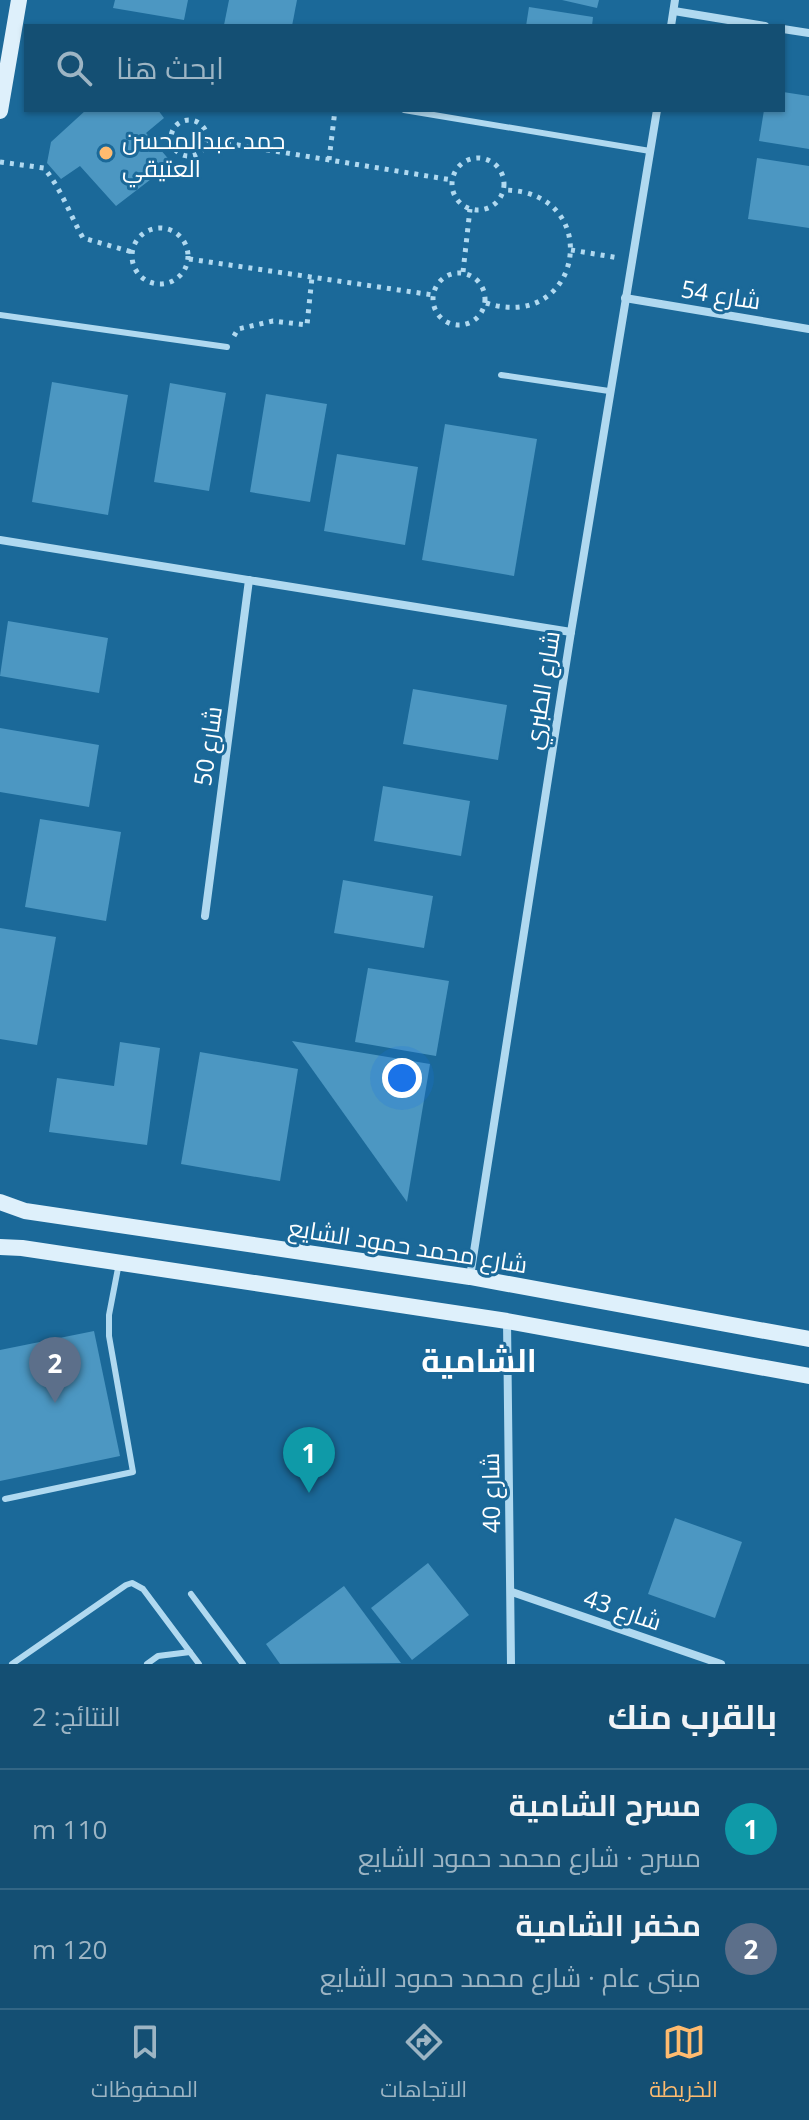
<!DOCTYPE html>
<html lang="ar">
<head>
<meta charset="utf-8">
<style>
	:root { --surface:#144f73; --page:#21597b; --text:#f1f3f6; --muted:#9db5c4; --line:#336685; --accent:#ffbb6f }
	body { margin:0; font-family:"Open Sans",Cairo,sans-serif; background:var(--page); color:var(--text); direction:rtl }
	.you { position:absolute; left:402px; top:1078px; width:28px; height:28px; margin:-20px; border:6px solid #fff; border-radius:50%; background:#1a73e8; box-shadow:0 0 0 12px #1a73e833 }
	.badge { display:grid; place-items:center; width:52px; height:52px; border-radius:50%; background:var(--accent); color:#fff; font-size:26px; font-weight:700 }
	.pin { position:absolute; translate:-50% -66px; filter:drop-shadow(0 2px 4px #0008) }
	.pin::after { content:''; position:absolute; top:42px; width:28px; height:24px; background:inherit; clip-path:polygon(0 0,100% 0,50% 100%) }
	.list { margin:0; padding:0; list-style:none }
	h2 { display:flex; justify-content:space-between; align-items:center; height:104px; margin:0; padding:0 32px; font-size:34px }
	h2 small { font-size:26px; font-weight:400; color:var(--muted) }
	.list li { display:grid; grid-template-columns:52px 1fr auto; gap:24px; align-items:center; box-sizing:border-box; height:120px; padding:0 32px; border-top:2px solid var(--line) }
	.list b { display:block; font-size:30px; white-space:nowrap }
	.list p { margin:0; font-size:26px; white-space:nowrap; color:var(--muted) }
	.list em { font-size:26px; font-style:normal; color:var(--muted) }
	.icon { flex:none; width:44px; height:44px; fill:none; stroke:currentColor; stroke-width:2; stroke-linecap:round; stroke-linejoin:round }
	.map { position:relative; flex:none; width:809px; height:1664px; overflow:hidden; direction:ltr }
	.search { position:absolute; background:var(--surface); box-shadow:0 2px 6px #0004; left:24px; right:24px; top:24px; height:88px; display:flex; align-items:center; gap:20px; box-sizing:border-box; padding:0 28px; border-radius:0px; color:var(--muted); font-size:30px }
	.sheet { height:344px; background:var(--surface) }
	nav { display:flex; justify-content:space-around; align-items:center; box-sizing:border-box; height:112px; border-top:2px solid var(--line); background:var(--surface); font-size:22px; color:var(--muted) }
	nav a { display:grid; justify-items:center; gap:4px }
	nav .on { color:var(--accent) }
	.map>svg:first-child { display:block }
</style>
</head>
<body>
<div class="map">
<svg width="809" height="1664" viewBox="0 0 809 1664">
	<rect width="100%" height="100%" fill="#1b6999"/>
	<!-- building -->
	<g fill="#4c97c2">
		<polygon points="115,0 188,0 184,20 113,8"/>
		<polygon points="229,0 297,0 292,26 224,25"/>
		<polygon points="562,0 599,0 597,8"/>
		<polygon points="529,7 593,17 592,26 526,26"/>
		<polygon points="783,92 809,96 809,149 759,141 764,110 783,110"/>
		<polygon points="86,110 158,110 164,118 146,133 172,163 116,206 80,166 61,179 47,163 51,142"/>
		<polygon points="757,158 809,166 809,228 748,219"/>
		<polygon points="52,382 128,395 108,515 32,502"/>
		<polygon points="170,383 226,393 209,491 154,482"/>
		<polygon points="266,394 327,404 310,502 250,492"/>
		<polygon points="445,424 537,439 514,576 422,560"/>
		<polygon points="337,454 418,467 405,545 324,531"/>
		<polygon points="8,621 108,638 99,693 0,676"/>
		<polygon points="413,689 507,705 498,760 403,744"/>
		<polygon points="0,728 99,745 89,807 0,792"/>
		<polygon points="383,786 470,801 461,856 374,841"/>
		<polygon points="40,819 121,832 106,921 25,907"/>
		<polygon points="343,880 433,896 424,948 334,933"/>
		<polygon points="0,928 56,937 37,1045 0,1039"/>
		<polygon points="368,968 449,981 436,1056 355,1042"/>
		<polygon points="292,1041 430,1064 407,1202"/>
		<polygon points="120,1042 160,1048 147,1145 49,1132 57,1078 114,1086"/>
		<polygon points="200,1052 298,1069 280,1181 181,1164"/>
		<polygon points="94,1331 120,1456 0,1481 0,1350"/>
		<polygon points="675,1518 742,1542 715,1618 648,1594"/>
		<polygon points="428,1563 469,1615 412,1660 371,1608"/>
		<polygon points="344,1586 401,1663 280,1664 266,1644"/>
	</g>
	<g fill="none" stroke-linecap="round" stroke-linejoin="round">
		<!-- path -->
		<g stroke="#b0d9f0" stroke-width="5" stroke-dasharray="4 6" stroke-linecap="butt">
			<circle cx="189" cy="138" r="18"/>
			<polyline points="207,140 452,180"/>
			<circle cx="478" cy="184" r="26"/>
			<polyline points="329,160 335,110"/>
			<path d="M0 162 44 168C62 190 69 213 83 238L132 252"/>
			<circle cx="160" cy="256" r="28"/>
			<polyline points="571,250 619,258"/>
			<polyline points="189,259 433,295"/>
			<polyline points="463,272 470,209"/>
			<circle cx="459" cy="299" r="26"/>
			<path d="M486 303C583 334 606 191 504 190"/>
			<polyline points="234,336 238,329 273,321 307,325 312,277"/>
		</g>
		<!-- lane -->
		<g stroke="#b0d9f0" stroke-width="6">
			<polyline points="404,110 650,151"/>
			<polyline points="0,315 227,347"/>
			<polyline points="501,375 609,391"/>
			<polyline points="5,1499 133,1472 109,1336 109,1315 119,1263"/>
			<polyline points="191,1594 243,1664"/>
			<polyline points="12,1664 126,1585 132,1583 143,1589 199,1664"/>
			<polyline points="147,1664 158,1656 190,1652"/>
		</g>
		<!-- street -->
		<g stroke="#b0d9f0" stroke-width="8">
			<polyline points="674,11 765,26"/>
			<polyline points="671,26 675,0"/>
			<polyline points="783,29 809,33"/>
			<polyline points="625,298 809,329"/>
			<polyline points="0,540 571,632"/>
			<polyline points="205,916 249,580"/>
			<polyline points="470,1277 571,632 657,110"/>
			<polyline points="507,1321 511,1664"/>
			<polyline points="512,1592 721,1664"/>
		</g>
		<!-- secondary -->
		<g stroke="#def0fb" stroke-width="16">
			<polyline points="0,111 19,0"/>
			<polyline points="0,1202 25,1211 470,1277 809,1339"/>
			<polyline points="0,1247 22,1248 507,1321 809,1376"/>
		</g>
	</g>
	<!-- markers -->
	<circle fill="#ffbb6f" stroke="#1b6999" stroke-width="3" cx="106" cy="153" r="8"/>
	<g text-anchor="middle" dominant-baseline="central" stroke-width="6" stroke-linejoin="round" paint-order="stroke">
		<!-- poi labels -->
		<g font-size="24" fill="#fff" stroke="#1b6999" text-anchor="start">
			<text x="122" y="139">حمد عبدالمحسن<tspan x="122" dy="28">العتيقي</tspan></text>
		</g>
		<!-- street labels -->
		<g font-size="24" fill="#fff" stroke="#1b6999">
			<text transform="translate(721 294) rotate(9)">شارع 54</text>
			<text transform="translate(541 690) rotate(-81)">شارع الطبري</text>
			<text transform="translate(207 746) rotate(-82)">شارع 50</text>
			<text transform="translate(408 1245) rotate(9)">شارع محمد حمود الشايع</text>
			<text transform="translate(490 1493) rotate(-91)">شارع 40</text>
			<text transform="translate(623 1609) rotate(19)">شارع 43</text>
		</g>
		<!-- district labels -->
		<g font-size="32" font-weight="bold" fill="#fff" stroke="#1b6999">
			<text x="479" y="1359">الشامية</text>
		</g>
	</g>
</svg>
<div class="you"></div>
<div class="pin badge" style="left:309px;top:1493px;background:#0f9aa8">1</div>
<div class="pin badge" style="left:55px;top:1403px;background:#5c6f8a">2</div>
<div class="search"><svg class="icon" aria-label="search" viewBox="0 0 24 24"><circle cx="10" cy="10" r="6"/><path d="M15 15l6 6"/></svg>ابحث هنا</div>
</div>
<section class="sheet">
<h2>بالقرب منك<small>النتائج: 2</small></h2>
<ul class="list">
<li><span class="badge" style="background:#0f9aa8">1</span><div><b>مسرح الشامية</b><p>مسرح · شارع محمد حمود الشايع</p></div><em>110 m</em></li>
<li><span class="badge" style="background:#5c6f8a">2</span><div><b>مخفر الشامية</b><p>مبنى عام · شارع محمد حمود الشايع</p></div><em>120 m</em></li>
</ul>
</section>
<nav>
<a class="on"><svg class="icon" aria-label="map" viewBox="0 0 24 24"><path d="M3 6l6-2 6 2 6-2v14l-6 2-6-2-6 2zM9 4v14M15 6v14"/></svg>الخريطة</a>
<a><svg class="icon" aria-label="directions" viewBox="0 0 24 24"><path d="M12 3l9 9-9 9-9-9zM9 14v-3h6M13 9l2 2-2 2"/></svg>الاتجاهات</a>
<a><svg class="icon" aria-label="saved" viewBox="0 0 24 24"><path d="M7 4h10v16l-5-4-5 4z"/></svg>المحفوظات</a>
</nav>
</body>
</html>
